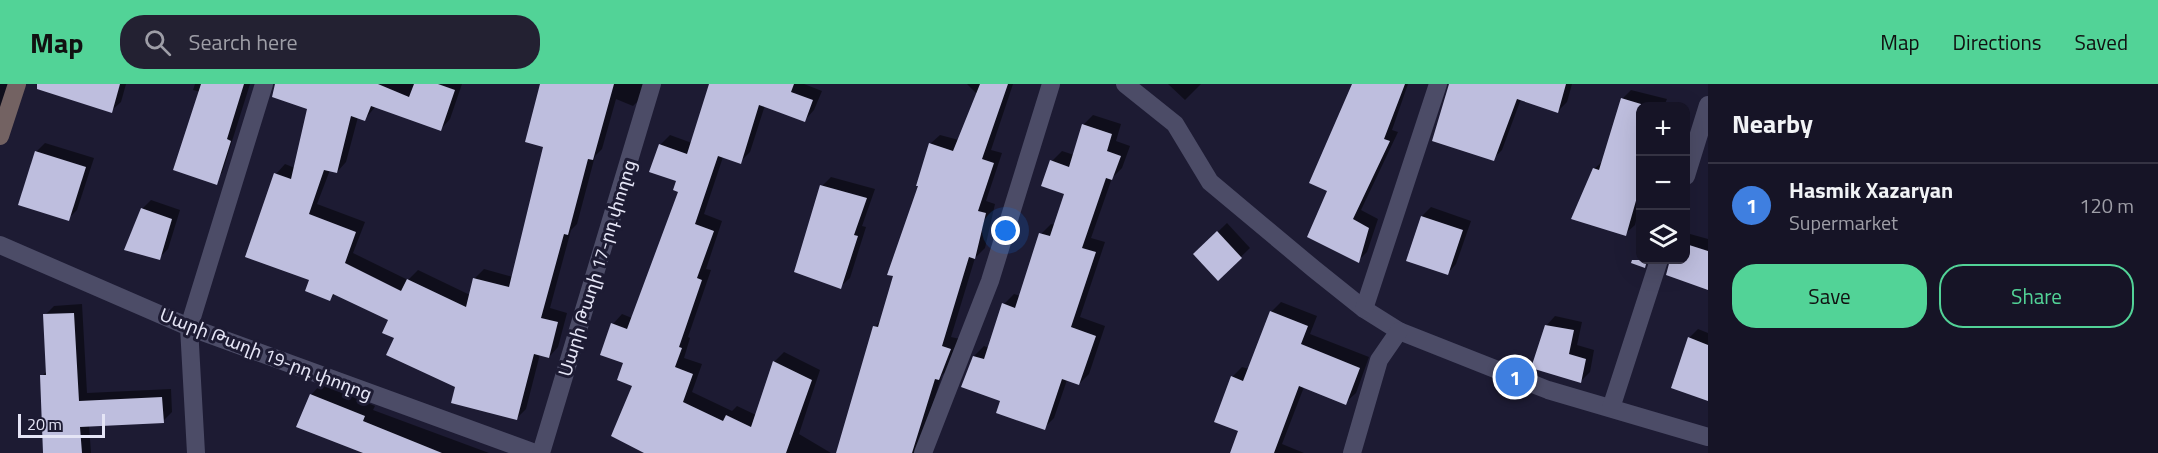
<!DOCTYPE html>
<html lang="en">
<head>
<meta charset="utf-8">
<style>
	:root { --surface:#161426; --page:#232132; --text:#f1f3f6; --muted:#9e9ea7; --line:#353343; --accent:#52d397 }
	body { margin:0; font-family:"Titillium Web","Noto Sans Armenian",sans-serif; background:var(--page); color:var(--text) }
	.controls { position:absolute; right:18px; top:18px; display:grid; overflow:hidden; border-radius:12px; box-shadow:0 6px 24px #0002 }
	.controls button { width:54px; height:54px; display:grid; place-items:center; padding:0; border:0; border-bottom:2px solid var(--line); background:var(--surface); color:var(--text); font:30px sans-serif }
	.scale { position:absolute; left:18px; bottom:15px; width:87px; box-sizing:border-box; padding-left:6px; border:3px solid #e5e5f6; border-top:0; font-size:16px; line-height:21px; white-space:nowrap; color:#e5e5f6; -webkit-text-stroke:4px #1d1b33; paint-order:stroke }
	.you { position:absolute; left:1006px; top:147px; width:21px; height:21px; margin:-15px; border:4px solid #fff; border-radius:50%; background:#1a73e8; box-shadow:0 0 0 9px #1a73e833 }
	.badge { display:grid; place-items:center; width:39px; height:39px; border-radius:50%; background:var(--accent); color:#fff; font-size:20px; font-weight:700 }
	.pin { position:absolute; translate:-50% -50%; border:3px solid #fff; box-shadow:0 2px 6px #0006 }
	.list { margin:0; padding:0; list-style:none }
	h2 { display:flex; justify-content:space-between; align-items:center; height:78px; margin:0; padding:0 24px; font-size:26px }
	h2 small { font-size:20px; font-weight:400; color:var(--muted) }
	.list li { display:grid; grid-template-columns:39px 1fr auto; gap:18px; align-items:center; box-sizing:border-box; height:84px; padding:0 24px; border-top:2px solid var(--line) }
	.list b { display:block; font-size:22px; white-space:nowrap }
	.list p { margin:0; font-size:20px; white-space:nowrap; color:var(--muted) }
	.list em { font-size:20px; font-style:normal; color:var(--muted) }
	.actions { display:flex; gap:12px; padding:18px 24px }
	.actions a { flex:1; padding:14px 0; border:2px solid var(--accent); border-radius:24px; text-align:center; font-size:21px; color:var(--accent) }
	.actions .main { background:var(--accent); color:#111 }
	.icon { flex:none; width:33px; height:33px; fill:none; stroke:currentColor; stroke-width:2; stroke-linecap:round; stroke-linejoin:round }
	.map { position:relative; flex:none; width:1708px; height:369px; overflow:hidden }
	header { display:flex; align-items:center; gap:36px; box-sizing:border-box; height:84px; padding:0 30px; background:var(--accent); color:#111 }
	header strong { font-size:28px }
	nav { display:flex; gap:33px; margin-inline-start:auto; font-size:21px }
	.search { width:420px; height:54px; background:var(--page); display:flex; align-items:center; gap:15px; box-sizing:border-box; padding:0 21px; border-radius:24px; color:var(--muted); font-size:22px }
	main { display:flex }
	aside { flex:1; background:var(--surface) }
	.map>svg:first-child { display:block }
</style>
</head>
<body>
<header>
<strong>Map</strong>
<div class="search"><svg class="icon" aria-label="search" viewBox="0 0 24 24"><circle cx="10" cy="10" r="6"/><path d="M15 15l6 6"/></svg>Search here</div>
<nav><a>Map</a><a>Directions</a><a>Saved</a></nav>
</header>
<main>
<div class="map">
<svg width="1708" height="369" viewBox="0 0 1708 369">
	<rect width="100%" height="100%" fill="#1d1b33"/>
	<!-- shadow -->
	<g fill="#0007">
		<polygon points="0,0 10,0 0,25"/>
		<polygon points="69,0 126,0 121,18 111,27"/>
		<polygon points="195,0 250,0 222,89 213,98 200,8 193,6"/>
		<polygon points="290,0 462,0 450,35 441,45 376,22 365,35 358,33 346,78 337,88 330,86 317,120 365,138 353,169 408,196 418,186 470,211 474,195 484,185 513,193 567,0 646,0 642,13 633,22 616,15 602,65 595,72 577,140 571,146 550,224 567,229 558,263 549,273 540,270 526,325 516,335 456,303 396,253 390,235 335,210 330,215 311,195 276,90 285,80 295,84 309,25"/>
		<polygon points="711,0 804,0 822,7 814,26 805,36 765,21 750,68 740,78 723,73 704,130 722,137 706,185 711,186 688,253 690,254 684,274 702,280 692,308 732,327 737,322 756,331 774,278 784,268 820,286 799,350 831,369 647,369 634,301 613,240 622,230 632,234 680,107 678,96 660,61 670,51 692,59"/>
		<polygon points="967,0 1013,0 991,66 1002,69 986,117 995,120 985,164 975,174 951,253 960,255 949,285 942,291 922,354 921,369 837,369 875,243 882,235 930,60 940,51 959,56 977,10"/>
		<polygon points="1168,0 1201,0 1185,16"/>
		<polygon points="1361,0 1408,0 1392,46 1398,48 1361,126 1378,135 1367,168 1358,177 1329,106"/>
		<polygon points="1453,0 1572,0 1567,18 1558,27 1521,15 1502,66 1493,75"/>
		<polygon points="1631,6 1667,15 1664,22 1640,22 1640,119 1635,141 1625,150 1594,85 1604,76 1622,15"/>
		<polygon points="1093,31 1121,40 1116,57 1130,62 1122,84 1112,94 1091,154 1105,158 1080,233 1105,242 1089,290 1079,300 1067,296 1054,334 1044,344 1002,316 963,302 974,272 984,262 989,264 1004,220 1014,210 1020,212 1041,150 1051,140 1055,141 1066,109 1052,77 1062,67 1074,71 1083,41"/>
		<polygon points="45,59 94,74 77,126 68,135 36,68"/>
		<polygon points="831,93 875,105 862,142 866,143 850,194 840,203 822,102"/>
		<polygon points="151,116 180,126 168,165 159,174 142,125"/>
		<polygon points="1431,123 1471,137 1456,180 1447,190 1422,132"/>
		<polygon points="1227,139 1250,164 1218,195 1195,170"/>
		<polygon points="1690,150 1708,155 1708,204 1671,191 1676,176 1686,176 1686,155"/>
		<polygon points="1281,218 1317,232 1310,250 1369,273 1356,309 1345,319 1304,303 1282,360 1304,369 1232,369 1240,346 1232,293 1242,283 1249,285 1271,228"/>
		<polygon points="82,220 87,309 171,305 172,328 163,337 89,341 91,369 45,369 42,292 47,287 45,231 54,222"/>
		<polygon points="1555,232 1582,238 1577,261 1594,266 1590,288 1581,297 1546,242"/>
		<polygon points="1698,245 1708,249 1708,315 1689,254"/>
		<polygon points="321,300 375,322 373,326 489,369 367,369 311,311"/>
	</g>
	<!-- building -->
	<g fill="#bebede">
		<polygon points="37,0 120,0 112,29 37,5"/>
		<polygon points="201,0 244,0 227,55 231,57 217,101 173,86"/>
		<polygon points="275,0 378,0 409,13 414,0 438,0 455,6 441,47 371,22 365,37 351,32 337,89 324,86 309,130 356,148 345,179 401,207 407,195 466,223 473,194 509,203 543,63 525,58 540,0 614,0 593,76 588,75 568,151 564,150 541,234 558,238 549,274 534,270 517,336 451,319 455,303 386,271 394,254 382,249 388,236 333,210 330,217 305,207 309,196 245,173 274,89 291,95 307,25 272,13"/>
		<polygon points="709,0 794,0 791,8 813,16 805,38 759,21 741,80 718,72 695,140 714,147 697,194 702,196 679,263 682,264 675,283 693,290 683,318 723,337 726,331 751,343 773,277 812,296 786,369 644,369 611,352 632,302 617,296 623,279 600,271 611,239 627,245 678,108 673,106 676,97 649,88 659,60 687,70"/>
		<polygon points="980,0 1008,0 982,75 994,79 978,127 986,129 975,175 969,173 942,262 951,265 939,296 935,295 912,369 836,369 873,242 878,243 893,192 887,191 918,102 916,102 929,59 953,67"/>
		<polygon points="1352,0 1405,0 1384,55 1390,57 1353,135 1369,144 1359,179 1307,153 1327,107 1309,99"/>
		<polygon points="1449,0 1566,0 1558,29 1517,15 1494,77 1432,57"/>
		<polygon points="1621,14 1641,20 1641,99 1626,152 1571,135 1593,84 1599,86"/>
		<polygon points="1082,40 1112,50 1107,67 1121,72 1112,96 1106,94 1082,164 1096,168 1071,243 1096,252 1079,301 1062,295 1045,346 996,329 1000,317 961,303 973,272 984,275 1002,219 1015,224 1039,149 1050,152 1064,110 1041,102 1050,76 1069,83"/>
		<polygon points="35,67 86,83 69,137 18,121"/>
		<polygon points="820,101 867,114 854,151 858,152 841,205 794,188"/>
		<polygon points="141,124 172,135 160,176 124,166"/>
		<polygon points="1421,132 1463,146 1448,191 1406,177"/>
		<polygon points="1217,147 1242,174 1218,197 1193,170"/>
		<polygon points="1686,160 1708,167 1708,206 1666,191 1670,176 1686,176"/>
		<polygon points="1632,176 1647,176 1645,184 1631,179"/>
		<polygon points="1270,227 1308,242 1301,260 1360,284 1346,321 1299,302 1274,369 1230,369 1238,347 1214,338 1231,292 1243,297"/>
		<polygon points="74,229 79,317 162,313 164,339 80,343 82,369 43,369 40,291 46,291 43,230"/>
		<polygon points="1545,241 1574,246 1569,270 1586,275 1581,299 1531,284"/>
		<polygon points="1688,253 1708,261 1708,317 1671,304"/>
		<polygon points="310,310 365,332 363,337 442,369 363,369 296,343"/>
	</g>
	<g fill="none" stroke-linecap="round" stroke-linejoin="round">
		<!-- street -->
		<g stroke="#4c4c67" stroke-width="18">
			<polyline points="1125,0 1175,40 1210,98 1314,185 1364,225 1399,247 1548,306 1708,353"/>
			<polyline points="1686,92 1708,21"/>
			<polyline points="0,161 189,243 535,369"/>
			<polyline points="1364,225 1438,0"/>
			<polyline points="1611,324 1659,176"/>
			<polyline points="196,369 189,243 264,0"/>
			<polyline points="541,369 652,0"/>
			<polyline points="923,369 990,197 1051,0"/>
			<polyline points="1352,369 1379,276 1399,247"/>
		</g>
		<!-- secondary -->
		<polyline stroke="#736262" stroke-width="18" points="0,52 17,0"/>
	</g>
	<g text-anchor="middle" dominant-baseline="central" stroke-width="6" stroke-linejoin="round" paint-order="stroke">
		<!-- street labels -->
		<g font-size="18" fill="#e5e5f6" stroke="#1d1b33">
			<text transform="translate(597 184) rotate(-73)">Սարի Թաղի 17-րդ փողոց</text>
			<text transform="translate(266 270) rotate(21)">Սարի Թաղի 19-րդ փողոց</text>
		</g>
	</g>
</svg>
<div class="controls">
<button>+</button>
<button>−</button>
<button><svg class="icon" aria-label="layers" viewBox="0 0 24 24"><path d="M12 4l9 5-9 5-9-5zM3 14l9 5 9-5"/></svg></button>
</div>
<div class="scale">20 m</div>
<div class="you"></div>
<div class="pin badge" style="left:1515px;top:293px;background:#3f7fe0">1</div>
</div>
<aside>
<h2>Nearby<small></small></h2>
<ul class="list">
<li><span class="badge" style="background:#3f7fe0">1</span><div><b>Hasmik Xazaryan</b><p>Supermarket</p></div><em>120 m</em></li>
</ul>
<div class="actions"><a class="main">Save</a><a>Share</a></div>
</aside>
</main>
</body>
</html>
